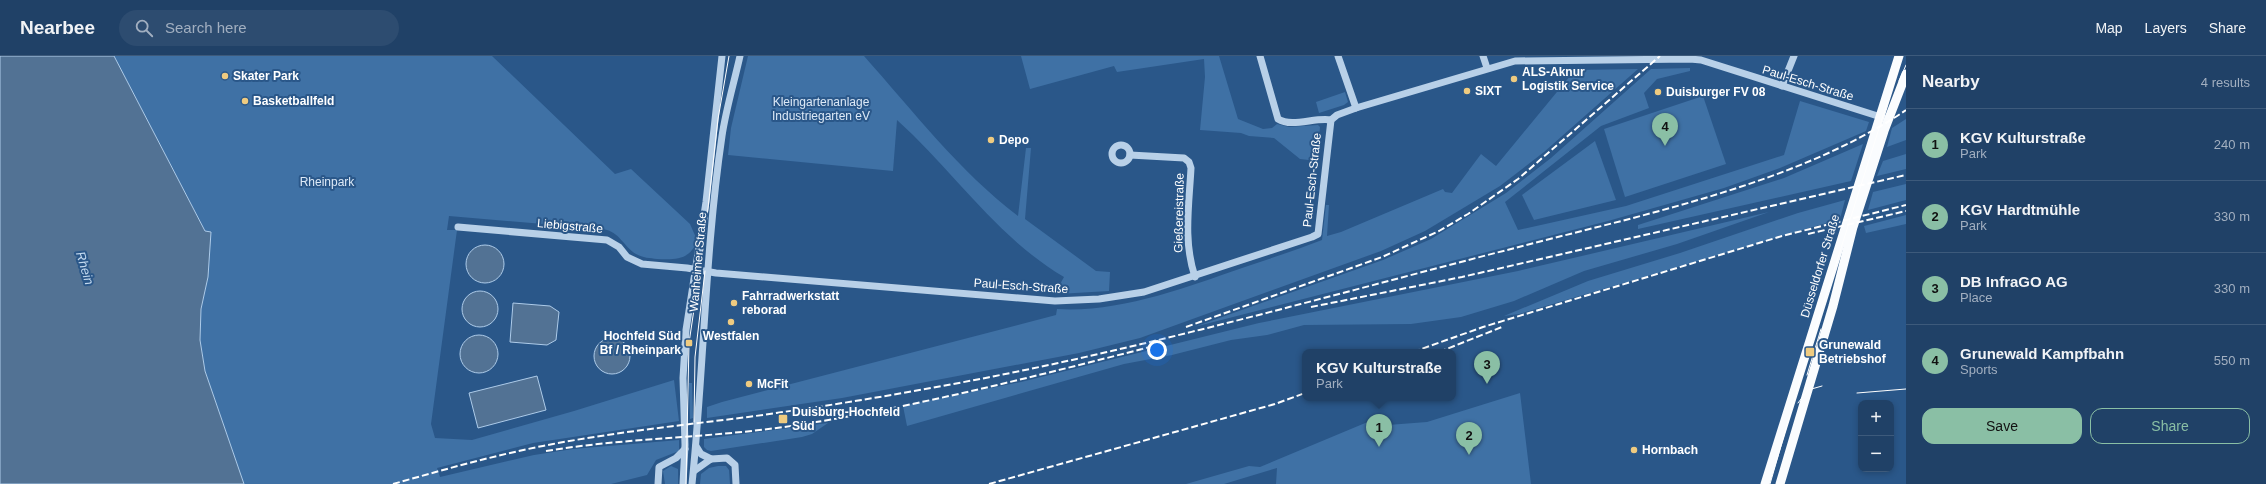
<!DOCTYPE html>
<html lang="en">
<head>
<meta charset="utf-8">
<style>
	:root { --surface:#204167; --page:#2d4c70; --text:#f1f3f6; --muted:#a2afc0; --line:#3d5a7b; --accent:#8abfa5 }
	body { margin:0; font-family:Helvetica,sans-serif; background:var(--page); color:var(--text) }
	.controls { position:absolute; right:12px; bottom:12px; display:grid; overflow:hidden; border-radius:8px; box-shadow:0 2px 6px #0003 }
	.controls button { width:36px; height:36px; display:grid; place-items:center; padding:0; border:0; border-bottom:1px solid var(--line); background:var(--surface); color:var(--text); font:20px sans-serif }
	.you { position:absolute; left:1157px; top:294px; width:14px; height:14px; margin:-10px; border:3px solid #fff; border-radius:50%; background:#1a73e8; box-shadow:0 0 0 6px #1a73e833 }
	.badge { display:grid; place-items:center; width:26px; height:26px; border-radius:50%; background:var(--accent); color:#111; font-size:13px; font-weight:700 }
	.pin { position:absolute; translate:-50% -33px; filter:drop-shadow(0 1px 2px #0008) }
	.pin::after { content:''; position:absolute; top:21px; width:14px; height:12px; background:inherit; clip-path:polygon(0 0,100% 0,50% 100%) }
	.popup { position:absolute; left:1302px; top:293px; width:154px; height:52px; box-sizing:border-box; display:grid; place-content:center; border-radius:8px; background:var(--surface); filter:drop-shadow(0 1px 3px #0005); font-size:13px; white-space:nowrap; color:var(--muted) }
	.popup b { font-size:15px; color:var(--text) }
	.popup::after { content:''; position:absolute; left:50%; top:100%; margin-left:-8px; border:8px solid transparent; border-top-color:var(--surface) }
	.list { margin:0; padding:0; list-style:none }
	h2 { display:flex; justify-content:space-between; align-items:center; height:52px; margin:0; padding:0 16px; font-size:17px }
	h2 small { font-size:13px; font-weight:400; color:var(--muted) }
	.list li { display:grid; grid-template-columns:26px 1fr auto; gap:12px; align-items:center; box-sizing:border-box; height:72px; padding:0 16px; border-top:1px solid var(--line) }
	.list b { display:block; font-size:15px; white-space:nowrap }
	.list p { margin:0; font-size:13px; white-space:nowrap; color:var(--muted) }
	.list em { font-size:13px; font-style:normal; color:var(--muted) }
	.actions { display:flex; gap:8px; padding:12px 16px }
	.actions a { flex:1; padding:9px 0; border:1px solid var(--accent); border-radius:12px; text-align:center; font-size:14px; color:var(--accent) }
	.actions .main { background:var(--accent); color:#111 }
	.icon { flex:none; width:22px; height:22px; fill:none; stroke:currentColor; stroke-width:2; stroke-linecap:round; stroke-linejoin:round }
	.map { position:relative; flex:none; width:1906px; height:428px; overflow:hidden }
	header { display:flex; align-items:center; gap:24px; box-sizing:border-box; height:56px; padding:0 20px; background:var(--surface); border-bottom:1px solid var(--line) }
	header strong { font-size:19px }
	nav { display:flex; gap:22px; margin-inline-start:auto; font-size:14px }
	.search { width:280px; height:36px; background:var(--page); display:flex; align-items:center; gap:10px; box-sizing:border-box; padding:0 14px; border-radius:22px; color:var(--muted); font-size:15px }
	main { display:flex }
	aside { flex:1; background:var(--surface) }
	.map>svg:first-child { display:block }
</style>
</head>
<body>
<header>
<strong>Nearbee</strong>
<div class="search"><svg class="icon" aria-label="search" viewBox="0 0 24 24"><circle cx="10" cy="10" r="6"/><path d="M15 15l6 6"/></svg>Search here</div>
<nav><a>Map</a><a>Layers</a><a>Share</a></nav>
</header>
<main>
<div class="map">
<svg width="1906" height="428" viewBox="0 0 1906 428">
	<rect width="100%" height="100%" fill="#2a5789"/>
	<!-- green -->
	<g fill="#3f71a5">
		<path d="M114 0H492L615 118 631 113 690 168 697 184C691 204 675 204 657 203 650 202 643 202 636 198 623 190 620 176 603 173L449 160 447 174H457L431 368 435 382 472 384 574 355 674 324 679 365 533 387 437 412 440 421 534 399 573 393 679 384V395L656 404 647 419 611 428H244L205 315 200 284 201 253 208 221 209 177 205 175Z"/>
		<path d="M748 0H864C913 55 960 116 1018 160L1026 92H1031L1025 163 1096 215 1110 216 1109 235 1058 238 1059 230 1064 221C996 181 954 115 897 64L893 115 728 99 731 72Z"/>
		<polygon points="1021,0 1219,0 1238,63 1263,73 1272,72 1277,68 1289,71 1318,69 1320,71 1317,105 1300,103 1274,82 1249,80 1241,77 1200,74 1205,21 1204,3 1117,16 1114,10 1030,33"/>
		<polygon points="1690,12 1690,15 1657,23 1644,37 1649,52 1601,70 1505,146 1518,174 1626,150 1784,99 1800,45 1869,66 1866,75 1780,112 1724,132 1608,165 1194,271 1383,204 1431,183 1506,137 1551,102 1651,13"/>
		<path d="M1638 13 1544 96 1500 130 1425 175 1381 195 1140 282 1079 297 842 342 707 362V351L722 346 1056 259 1057 253C1118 257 1185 232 1242 212 1269 203 1296 194 1322 184L1326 149H1329L1327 180 1341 176 1443 133 1445 136 1452 137 1481 98 1496 110 1575 14Z"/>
		<polygon points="1345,36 1348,46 1344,49 1319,57 1316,46"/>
		<polygon points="1703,40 1726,108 1625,141 1604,73"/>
		<polygon points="1906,63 1906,84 1887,91 1892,72"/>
		<polygon points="1595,85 1616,144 1534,164 1522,139"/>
		<polygon points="1863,88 1851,125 1638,173 1638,169 1784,122"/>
		<polygon points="1906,98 1906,113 1877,120 1883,105"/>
		<polygon points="1906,128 1906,144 1868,154 1873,136"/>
		<polygon points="1845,144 1840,163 1519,258 1504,260 1588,225 1680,197 1798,157"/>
		<polygon points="1769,156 1677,188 1584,215 1514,245 1461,261 1411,268 1304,269 1267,279 1231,284 1172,299 1124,308 907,370 903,350 1021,326 1259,267 1518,215"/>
		<polygon points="1906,159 1906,168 1866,177 1864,170"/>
		<polygon points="689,327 692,327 693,362 690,363"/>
		<polygon points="1520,337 1531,428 1276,428 1277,412 1224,428 1186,428 1249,410 1260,411 1382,360 1388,369 1427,366"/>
		<polygon points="828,367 812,378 802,381 711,395 707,394 704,391 704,383"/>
		<polygon points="671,410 678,413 678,428 665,428 663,415"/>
		<polygon points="718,410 726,410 729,414 730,428 700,428 701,418 709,412"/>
	</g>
	<!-- water -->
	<g fill="#527294" stroke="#adcbe9">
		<polygon points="0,0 114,0 205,175 211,176 208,221 201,253 200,284 205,315 244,428 0,428"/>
		<circle cx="485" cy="208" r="19"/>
		<circle cx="480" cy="253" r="18"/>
		<polygon points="513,247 550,250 559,256 556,284 547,289 510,286"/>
		<circle cx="479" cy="298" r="19"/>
		<circle cx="612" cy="300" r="18"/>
		<polygon points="537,320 546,354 478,372 469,337"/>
	</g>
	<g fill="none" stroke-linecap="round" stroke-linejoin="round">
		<!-- minor -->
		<g stroke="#b8d0e8" stroke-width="7">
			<path d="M1260 0 1278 63C1292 72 1315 61 1331 64"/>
			<polyline points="1338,0 1356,52"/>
			<polyline points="1483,0 1487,12"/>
			<polyline points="1782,30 1794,0"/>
			<circle cx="1121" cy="98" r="9"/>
			<path d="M1130 99 1184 102 1189 106 1191 112C1189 150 1183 185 1195 221"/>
			<polyline points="458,171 607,184 619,191 627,201 642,208 687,212 716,217 1055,245 1099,243 1144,236 1312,181 1318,178 1331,64 1337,59 1356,52 1515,5 1690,3 1701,4 1884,62"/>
			<polyline points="696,390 701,398 711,403"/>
			<polyline points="694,415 711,403 727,402 735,409 736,428"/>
			<polyline points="658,428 659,411 676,402 685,393"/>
			<polyline points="683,428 685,389 683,322 686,274 706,146 722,0"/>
			<path d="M692 428C704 312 705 195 722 80 726 53 734 27 740 0"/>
		</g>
		<!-- major -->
		<g stroke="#fafcfe" stroke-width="9">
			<polyline points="1765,428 1899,0"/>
			<polyline points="1780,428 1833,250 1853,171 1884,75 1906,18"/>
		</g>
		<!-- tram -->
		<g stroke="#fff" stroke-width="1">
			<polyline points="1899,25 1906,9"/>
			<polyline points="1807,319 1821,273"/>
			<polyline points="1857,337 1906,333"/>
			<polyline points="1798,347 1808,334 1822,330"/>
			<polyline points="694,366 695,301 705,215"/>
			<polyline points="686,428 689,287 705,179 718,63 729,0"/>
			<polyline points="1770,428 1808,296 1902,0"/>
		</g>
		<!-- rail -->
		<g stroke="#fff" stroke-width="2" stroke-dasharray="7 3" stroke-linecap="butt">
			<polyline points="1808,178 1906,155"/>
			<polyline points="1311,251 1462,221 1906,119"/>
			<polyline points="1186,271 1382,201 1439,175 1468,158 1518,123 1660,0"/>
			<polyline points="1413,296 1483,271 1782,180 1906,149"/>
			<polyline points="1439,296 1502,271"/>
			<path d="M546 395C625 382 705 382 784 371 908 353 1032 321 1154 290"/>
			<path d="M393 428C446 413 499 398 553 388 617 376 683 369 748 361 813 352 877 342 942 330 1133 296 1320 242 1507 194 1636 160 1796 129 1906 54"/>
			<polyline points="989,428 1275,348 1305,337"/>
		</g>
	</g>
	<!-- markers -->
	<g fill="#efcb80" stroke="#2a5789" stroke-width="1.5">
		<circle cx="225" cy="20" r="4"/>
		<circle cx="1514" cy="23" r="4"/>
		<circle cx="1467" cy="35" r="4"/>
		<circle cx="1658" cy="36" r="4"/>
		<circle cx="245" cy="45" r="4"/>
		<circle cx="991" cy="84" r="4"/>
		<circle cx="734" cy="247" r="4"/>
		<circle cx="731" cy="266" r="4"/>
		<rect x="685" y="283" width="8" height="8" rx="2"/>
		<rect x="1805" y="291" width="10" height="10" rx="2"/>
		<circle cx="749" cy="328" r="4"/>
		<rect x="778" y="358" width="10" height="10" rx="2"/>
		<circle cx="1634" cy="394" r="4"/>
	</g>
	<g text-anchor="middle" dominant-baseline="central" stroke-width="4" stroke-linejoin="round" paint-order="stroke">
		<!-- poi labels -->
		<g font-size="12" font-weight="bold" fill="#fff" stroke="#2a5789" text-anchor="start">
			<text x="1522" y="16">ALS-Aknur<tspan x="1522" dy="14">Logistik Service</tspan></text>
			<text x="233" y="20">Skater Park</text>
			<text x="1475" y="35">SIXT</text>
			<text x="1666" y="36">Duisburger FV 08</text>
			<text x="253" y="45">Basketballfeld</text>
			<text x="999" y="84">Depo</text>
			<text x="742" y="240">Fahrradwerkstatt<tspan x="742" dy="14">reborad</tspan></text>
			<text x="681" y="280" text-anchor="end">Hochfeld Süd<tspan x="681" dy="14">Bf / Rheinpark</tspan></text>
			<text x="731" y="280" text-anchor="middle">Westfalen</text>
			<text x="1819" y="289">Grunewald<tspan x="1819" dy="14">Betriebshof</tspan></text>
			<text x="757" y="328">McFit</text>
			<text x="792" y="356">Duisburg-Hochfeld<tspan x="792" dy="14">Süd</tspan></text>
			<text x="1642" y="394">Hornbach</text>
		</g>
		<!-- street labels -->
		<g font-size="12" fill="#fff" stroke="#2a5789">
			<text transform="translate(1808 27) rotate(17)">Paul-Esch-Straße</text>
			<text transform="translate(1312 124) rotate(-84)">Paul-Esch-Straße</text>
			<text transform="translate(1179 157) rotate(-89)">Gießereistraße</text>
			<text transform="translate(570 170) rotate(5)">Liebigstraße</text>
			<text transform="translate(698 206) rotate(-85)">Wanheimer Straße</text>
			<text transform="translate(1820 210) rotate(-73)">Düsseldorfer Straße</text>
			<text transform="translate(1021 230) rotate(4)">Paul-Esch-Straße</text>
		</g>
		<!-- park labels -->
		<g font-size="12" fill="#dce9f7" stroke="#2a5789">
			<text x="821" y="46">Kleingartenanlage<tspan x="821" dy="14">Industriegarten eV</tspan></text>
			<text x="327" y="126">Rheinpark</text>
		</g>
		<!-- water labels -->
		<g font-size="13" font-style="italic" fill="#c4daf0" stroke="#2a5789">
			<text transform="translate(85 212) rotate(73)">Rhein</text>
		</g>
	</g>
</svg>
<div class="controls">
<button>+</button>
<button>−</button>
</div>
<div class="you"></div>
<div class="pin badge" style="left:1379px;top:391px">1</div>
<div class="popup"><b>KGV Kulturstraße</b>Park</div>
<div class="pin badge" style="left:1469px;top:399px">2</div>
<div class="pin badge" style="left:1487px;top:328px">3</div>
<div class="pin badge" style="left:1665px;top:90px">4</div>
</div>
<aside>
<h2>Nearby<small>4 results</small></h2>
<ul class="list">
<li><span class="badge">1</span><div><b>KGV Kulturstraße</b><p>Park</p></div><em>240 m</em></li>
<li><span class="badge">2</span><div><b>KGV Hardtmühle</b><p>Park</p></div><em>330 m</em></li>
<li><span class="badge">3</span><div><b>DB InfraGO AG</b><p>Place</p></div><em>330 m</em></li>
<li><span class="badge">4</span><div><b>Grunewald Kampfbahn</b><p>Sports</p></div><em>550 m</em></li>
</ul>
<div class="actions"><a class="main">Save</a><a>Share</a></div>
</aside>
</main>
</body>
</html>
